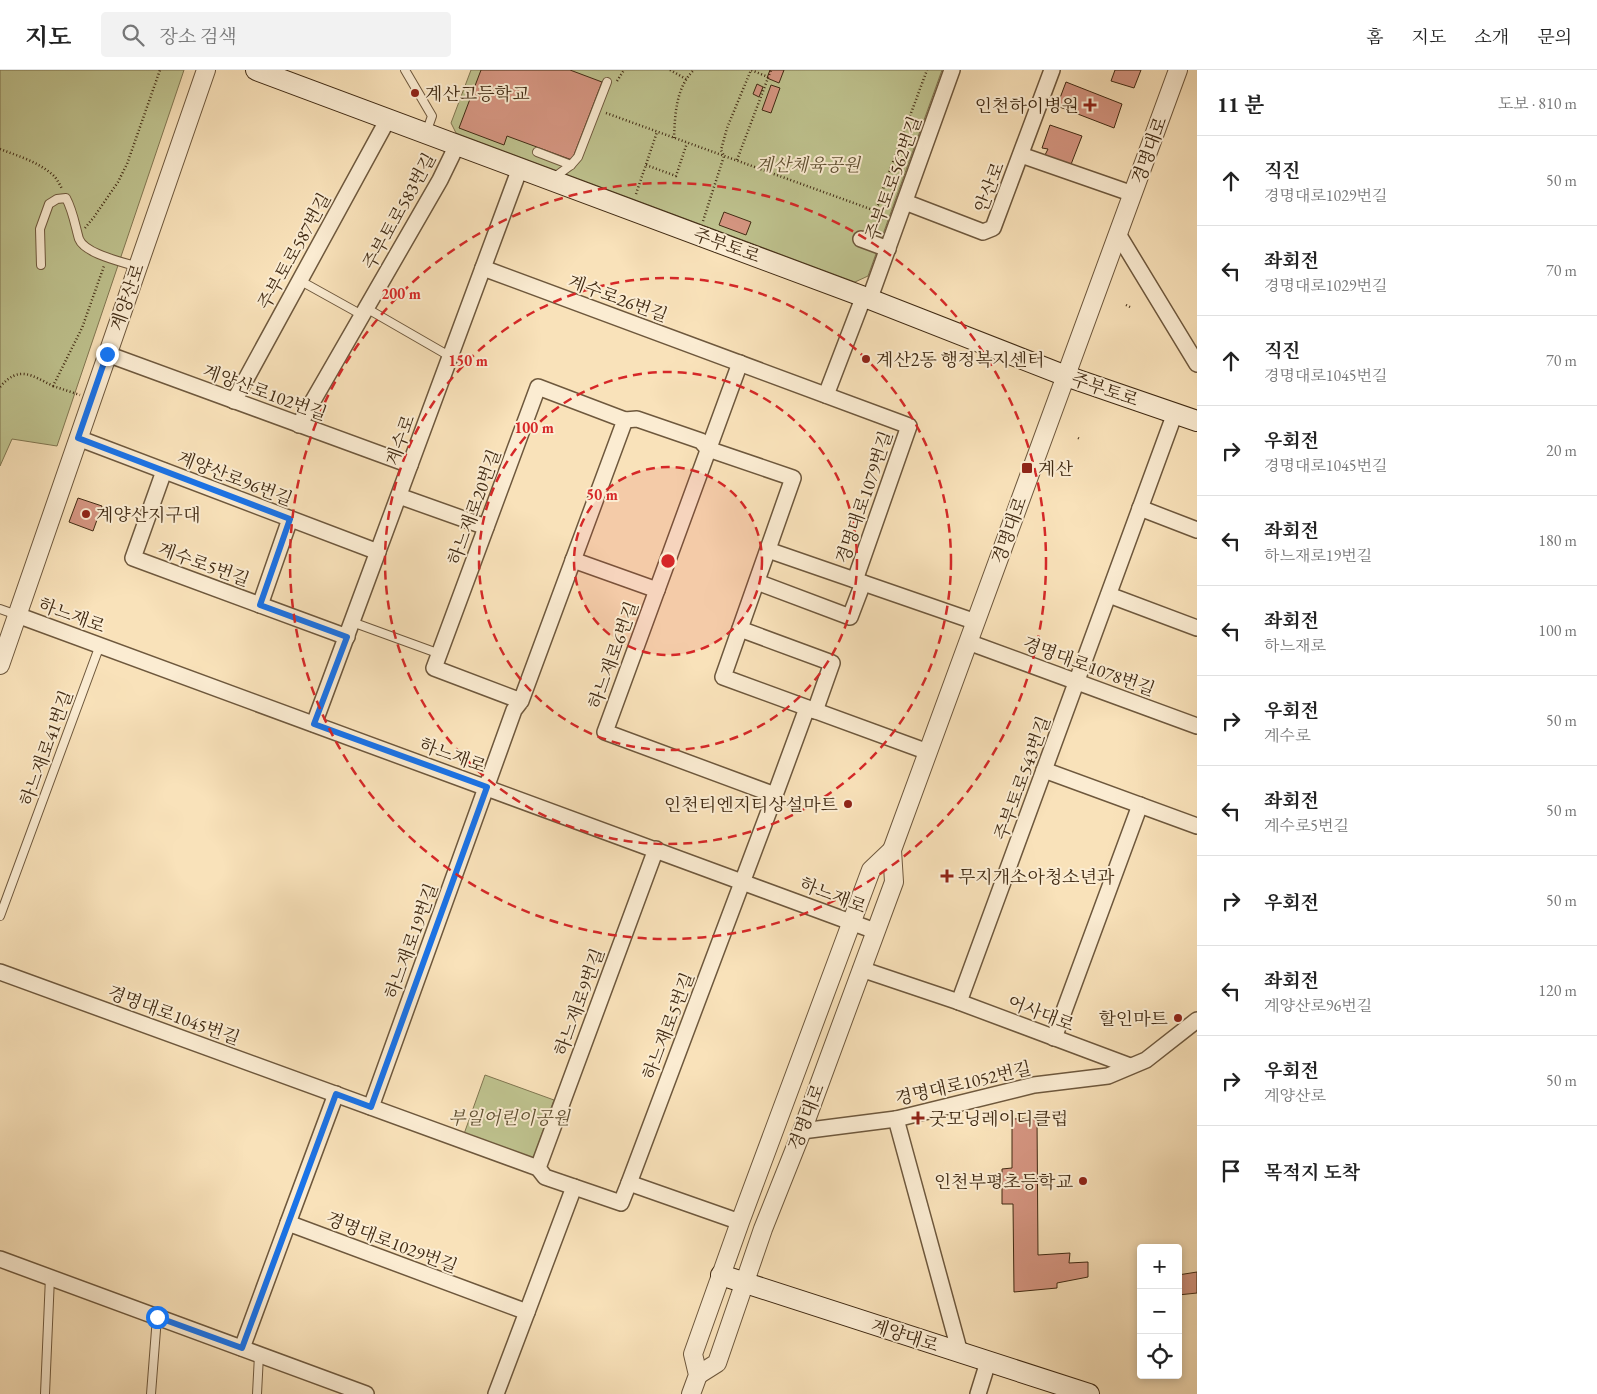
<!DOCTYPE html>
<html lang="ko">
<head>
<meta charset="utf-8">
<style>
	:root { --surface:#fff; --page:#f2f2f2; --text:#222; --muted:#767676; --line:#e0e0e0 }
	body { margin:0; font-family:"EB Garamond","Noto Serif KR",serif; background:var(--page); color:var(--text) }
	.controls { position:absolute; right:15px; bottom:15px; display:grid; overflow:hidden; border-radius:5px; box-shadow:0 2px 8px #0003 }
	.controls button { width:45px; height:45px; display:grid; place-items:center; padding:0; border:0; border-bottom:1px solid var(--line); background:var(--surface); color:var(--text); font:25px sans-serif }
	.stop { position:absolute; width:15px; height:15px; margin:-11px; border:4px solid #1a73e8; border-radius:50%; background:#fff }
	.stop.end { background:#1a73e8; border-color:#fff; box-shadow:0 1px 5px #0008 }
	.list { margin:0; padding:0; list-style:none }
	h2 { display:flex; justify-content:space-between; align-items:center; height:65px; margin:0; padding:0 20px; font-size:21px }
	h2 small { font-size:16px; font-weight:400; color:var(--muted) }
	.list li { display:grid; grid-template-columns:32px 1fr auto; gap:15px; align-items:center; box-sizing:border-box; height:90px; padding:0 20px; border-top:1px solid var(--line) }
	.list b { display:block; font-size:19px; white-space:nowrap }
	.list p { margin:0; font-size:16px; white-space:nowrap; color:var(--muted) }
	.list em { font-size:16px; font-style:normal; color:var(--muted) }
	.icon { flex:none; width:28px; height:28px; fill:none; stroke:currentColor; stroke-width:2; stroke-linecap:round; stroke-linejoin:round }
	.map { position:relative; flex:none; width:1197px; height:1324px; overflow:hidden }
	header { display:flex; align-items:center; gap:30px; box-sizing:border-box; height:70px; padding:0 25px; background:var(--surface); border-bottom:1px solid var(--line) }
	header strong { font-size:24px }
	nav { display:flex; gap:28px; margin-inline-start:auto; font-size:18px }
	.search { width:350px; height:45px; background:var(--page); display:flex; align-items:center; gap:12px; box-sizing:border-box; padding:0 18px; border-radius:5px; color:var(--muted); font-size:19px }
	main { display:flex }
	aside { flex:1; background:var(--surface) }
	.map>svg:first-child { display:block }
</style>
</head>
<body>
<header>
<strong>지도</strong>
<div class="search"><svg class="icon" aria-label="search" viewBox="0 0 24 24"><circle cx="10" cy="10" r="6"/><path d="M15 15l6 6"/></svg>장소 검색</div>
<nav><a>홈</a><a>지도</a><a>소개</a><a>문의</a></nav>
</header>
<main>
<div class="map">
<svg width="1197" height="1324" viewBox="0 0 1197 1324">
	<rect width="100%" height="100%" fill="#f9e2ba"/>
	<filter id="stains"><feTurbulence type="fractalNoise" baseFrequency=".004" numOctaves="4"/><feColorMatrix values="0 0 0 0 .2 0 0 0 0 .09 0 0 0 0 .02 0 0 0 .5 -.17"/></filter>
	<radialGradient id="worn" r=".72"><stop offset=".6" stop-color="#630" stop-opacity="0"/><stop offset="1" stop-color="#630" stop-opacity=".3"/></radialGradient>
	<!-- green -->
	<g fill="#bfc38f" stroke="#807651">
		<polygon points="0,0 184,0 57,376 12,369 0,396"/>
		<polygon points="471,0 942,0 868,206 855,212 456,63 451,53"/>
		<polygon points="485,1005 554,1030 533,1089 464,1064"/>
	</g>
	<!-- building -->
	<g fill="#d69682" stroke="#402a13">
		<polygon points="481,0 570,0 602,12 572,90 507,66 504,75 459,58"/>
		<polygon points="770,0 784,0 779,13 767,8"/>
		<polygon points="1115,0 1141,0 1134,18 1111,11"/>
		<polygon points="1066,12 1122,34 1114,58 1057,36"/>
		<polygon points="757,14 763,17 759,27 753,24"/>
		<polygon points="771,15 780,18 771,43 762,40"/>
		<polygon points="1050,55 1082,66 1070,97 1044,87 1048,79 1042,78"/>
		<polygon points="724,142 751,152 746,165 719,155"/>
		<polygon points="78,428 102,436 93,461 69,452"/>
		<polygon points="1037,1048 1038,1185 1070,1183 1069,1193 1088,1192 1088,1207 1057,1213 1057,1218 1014,1222 1013,1134 1002,1134 1002,1099 1012,1098 1012,1049"/>
		<polygon points="1197,1202 1197,1223 1178,1225 1178,1205"/>
	</g>
	<g fill="none" stroke-linecap="round" stroke-linejoin="round">
		<defs>
			<g id="service">
				<polyline points="405,0 432,46 426,63"/>
				<polyline points="537,82 571,95"/>
				<polyline points="552,109 571,95 578,87 607,12"/>
				<path d="M41 195 40 159 49 134 57 129 66 128C73 141 75 155 79 169 85 184 123 192 138 197"/>
				<polyline points="299,210 362,245"/>
				<polyline points="366,238 451,287"/>
				<polyline points="0,539 17,545"/>
				<polyline points="352,552 440,584"/>
				<polyline points="0,846 100,575"/>
				<polyline points="45,1324 50,1207"/>
				<polyline points="151,1324 157,1247"/>
				<polyline points="257,1324 259,1285"/>
			</g>
			<g id="minor">
				<polyline points="1021,85 1133,124"/>
				<polyline points="905,132 983,162 993,158 1052,0"/>
				<polyline points="1118,164 1197,294"/>
				<polyline points="861,169 888,179"/>
				<polyline points="483,198 909,356 855,510"/>
				<polyline points="107,284 410,395"/>
				<polyline points="826,325 862,231 871,225 952,0"/>
				<polyline points="234,331 388,49"/>
				<polyline points="625,350 637,349 701,371 708,379 793,408 723,607 928,682"/>
				<polyline points="299,355 440,110 457,75"/>
				<polyline points="78,368 378,482"/>
				<polyline points="164,401 133,488 347,567"/>
				<polyline points="399,426 486,457"/>
				<polyline points="1140,438 1197,460"/>
				<polyline points="768,480 976,552"/>
				<polyline points="573,490 657,520"/>
				<polyline points="757,512 850,547 863,513"/>
				<polyline points="1109,525 1197,558"/>
				<polyline points="260,535 290,449"/>
				<polyline points="17,545 875,861"/>
				<polyline points="740,559 832,593 815,641"/>
				<polyline points="968,572 1197,656"/>
				<polyline points="314,654 520,98"/>
				<polyline points="1044,700 1197,756"/>
				<polyline points="775,725 807,638"/>
				<polyline points="861,899 959,932 1130,996"/>
				<polyline points="0,902 538,1098 545,1107 621,1133 629,1113 740,1152"/>
				<polyline points="959,932 1175,343"/>
				<polyline points="1054,968 1140,735"/>
				<polyline points="371,1037 514,640 521,631 625,350 538,317 434,598 521,631"/>
				<polyline points="896,1049 960,1283"/>
				<polyline points="802,1061 896,1049 1034,1015 1108,1006 1146,990 1197,950"/>
				<polyline points="538,1098 656,779"/>
				<polyline points="629,1113 775,725 605,662 740,293"/>
				<polyline points="288,1153 336,1024"/>
				<polyline points="0,1189 366,1324"/>
				<polyline points="527,1242 574,1117"/>
				<polyline points="242,1278 288,1153 527,1242 496,1324"/>
				<polyline points="978,1324 988,1292"/>
			</g>
			<g id="tertiary">
				<polyline points="0,595 206,0"/>
				<polyline points="698,1305 717,1293 763,1159 802,1061 894,812 892,780 1178,0"/>
				<polyline points="691,1324 698,1305 693,1284 740,1152 871,800 892,780"/>
			</g>
			<g id="secondary">
				<polyline points="256,0 867,228 1066,306 1197,351"/>
				<polyline points="721,1205 1089,1324"/>
			</g>
		</defs>
		<!-- service casing -->
		<use href="#service" stroke="#6e583d" stroke-width="10"/>
		<!-- minor casing -->
		<use href="#minor" stroke="#6e583d" stroke-width="18"/>
		<!-- tertiary casing -->
		<use href="#tertiary" stroke="#6e583d" stroke-width="20"/>
		<!-- secondary casing -->
		<use href="#secondary" stroke="#402a13" stroke-width="22"/>
		<!-- path -->
		<g stroke="#402a13" stroke-width="2.5" stroke-dasharray="1 2.5" stroke-linecap="butt">
			<polyline points="670,0 686,9"/>
			<polyline points="617,11 624,0"/>
			<polyline points="606,43 873,140 874,145 883,151"/>
			<path d="M674 68C675 44 676 17 694 0"/>
			<path d="M0 79C18 86 39 92 54 106 57 109 60 115 62 119"/>
			<polyline points="737,90 771,0"/>
			<polyline points="646,95 676,106 687,73"/>
			<polyline points="636,124 657,62"/>
			<polyline points="873,140 878,135 880,127 927,0"/>
			<polyline points="703,151 724,86 721,80 727,58 751,0 768,7"/>
			<polyline points="85,158 94,147 118,112 127,94 160,0"/>
			<polyline points="1126,235 1130,237"/>
			<polyline points="53,316 80,325"/>
			<path d="M0 317C19 295 31 305 53 316L82 258 104 196"/>
			<polyline points="1078,368 1080,369"/>
		</g>
		<!-- service -->
		<use href="#service" stroke="#fbecd2" stroke-width="8"/>
		<!-- minor -->
		<use href="#minor" stroke="#fbecd2" stroke-width="15"/>
		<!-- tertiary -->
		<use href="#tertiary" stroke="#fbecd2" stroke-width="18"/>
		<!-- secondary -->
		<use href="#secondary" stroke="#fbecd2" stroke-width="20"/>
	</g>
	<g fill="none" stroke-linecap="round" stroke-linejoin="round">
		<!-- route -->
		<polyline stroke="#1a73e8" stroke-width="6" points="107,284 78,368 290,449 260,535 347,567 314,654 487,717 371,1037 336,1024 242,1278 157,1247"/>
	</g>
	<!-- distance rings -->
	<circle cx="668" cy="491" r="94" fill="#d62828" fill-opacity=".12"/>
	<g fill="none" stroke="#d62828" stroke-width="2.5" stroke-dasharray="9 6">
		<circle cx="668" cy="491" r="94"/>
		<circle cx="668" cy="491" r="189"/>
		<circle cx="668" cy="491" r="283"/>
		<circle cx="668" cy="491" r="378"/>
	</g>
	<!-- markers -->
	<g fill="#8f2418" stroke="#fbecd2" stroke-width="2">
		<circle cx="415" cy="23" r="5"/>
		<path d="M1087.5 27.5h5v5h5v5h-5v5h-5v-5h-5v-5h5z"/>
		<circle cx="866" cy="289" r="5"/>
		<rect x="1021" y="392" width="12" height="12" rx="2.5"/>
		<circle cx="86" cy="444" r="5"/>
		<circle cx="848" cy="734" r="5"/>
		<path d="M944.5 798.5h5v5h5v5h-5v5h-5v-5h-5v-5h5z"/>
		<circle cx="1178" cy="948" r="5"/>
		<path d="M915.5 1040.5h5v5h5v5h-5v5h-5v-5h-5v-5h5z"/>
		<circle cx="1083" cy="1111" r="5"/>
	</g>
	<g text-anchor="middle" dominant-baseline="central" stroke-width="4" stroke-linejoin="round" paint-order="stroke">
		<!-- poi labels -->
		<g font-size="18" fill="#402a13" stroke="#fbecd2" text-anchor="start">
			<text x="425" y="23">계산고등학교</text>
			<text x="1079" y="35" text-anchor="end">인천하이병원</text>
			<text x="876" y="289">계산2동 행정복지센터</text>
			<text x="1038" y="398">계산</text>
			<text x="96" y="444">계양산지구대</text>
			<text x="838" y="734" text-anchor="end">인천티엔지티상설마트</text>
			<text x="958" y="806">무지개소아청소년과</text>
			<text x="1168" y="948" text-anchor="end">할인마트</text>
			<text x="929" y="1048">굿모닝레이디클럽</text>
			<text x="1073" y="1111" text-anchor="end">인천부평초등학교</text>
		</g>
		<!-- street labels -->
		<g font-size="18" fill="#402a13" stroke="#fbecd2">
			<text transform="translate(1149 80) rotate(-70)">경명대로</text>
			<text transform="translate(893 108) rotate(-70)">주부토로562번길</text>
			<text transform="translate(989 117) rotate(-69)">안산로</text>
			<text transform="translate(399 141) rotate(-61)">주부토로583번길</text>
			<text transform="translate(727 175) rotate(20)">주부토로</text>
			<text transform="translate(294 181) rotate(-61)">주부토로587번길</text>
			<text transform="translate(127 227) rotate(-71)">계양산로</text>
			<text transform="translate(618 228) rotate(20)">계수로26번길</text>
			<text transform="translate(1105 319) rotate(19)">주부토로</text>
			<text transform="translate(265 322) rotate(20)">계양산로102번길</text>
			<text transform="translate(400 370) rotate(-70)">계수로</text>
			<text transform="translate(235 408) rotate(21)">계양산로96번길</text>
			<text transform="translate(864 427) rotate(-71)">경명대로1079번길</text>
			<text transform="translate(474 437) rotate(-70)">하느재로20번길</text>
			<text transform="translate(1009 460) rotate(-70)">경명대로</text>
			<text transform="translate(204 494) rotate(20)">계수로5번길</text>
			<text transform="translate(72 545) rotate(20)">하느재로</text>
			<text transform="translate(613 585) rotate(-70)">하느재로6번길</text>
			<text transform="translate(1089 596) rotate(20)">경명대로1078번길</text>
			<text transform="translate(46 678) rotate(-70)">하느재로41번길</text>
			<text transform="translate(453 685) rotate(20)">하느재로</text>
			<text transform="translate(1022 708) rotate(-70)">주부토로543번길</text>
			<text transform="translate(833 825) rotate(21)">하느재로</text>
			<text transform="translate(411 871) rotate(-70)">하느재로19번길</text>
			<text transform="translate(579 932) rotate(-70)">하느재로9번길</text>
			<text transform="translate(1041 943) rotate(21)">어사대로</text>
			<text transform="translate(174 945) rotate(20)">경명대로1045번길</text>
			<text transform="translate(668 956) rotate(-69)">하느재로5번길</text>
			<text transform="translate(963 1013) rotate(-13)">경명대로1052번길</text>
			<text transform="translate(806 1047) rotate(-69)">경명대로</text>
			<text transform="translate(392 1172) rotate(21)">경명대로1029번길</text>
			<text transform="translate(905 1265) rotate(18)">계양대로</text>
		</g>
		<!-- park labels -->
		<g font-size="18" font-style="italic" fill="#605032" stroke="#fbecd2">
			<text x="808" y="94">계산체육공원</text>
			<text x="509" y="1047">부일어린이공원</text>
		</g>
	</g>
	<circle cx="668" cy="491" r="8" fill="#d62828" stroke="#fbecd2" stroke-width="2.5"/>
	<g font-size="15" text-anchor="middle" font-weight="bold" fill="#d62828" stroke="#fbecd2" stroke-width="4" stroke-linejoin="round" paint-order="stroke">
		<text x="401" y="229">200 m</text>
		<text x="468" y="296">150 m</text>
		<text x="534" y="363">100 m</text>
		<text x="602" y="430">50 m</text>
	</g>
	<rect width="100%" height="100%" filter="url(#stains)"/>
	<rect width="100%" height="100%" fill="url(#worn)"/>
</svg>
<div class="controls">
<button>+</button>
<button>−</button>
<button><svg class="icon" aria-label="locate" viewBox="0 0 24 24"><circle cx="12" cy="12" r="6"/><path d="M12 2v4M12 18v4M2 12h4M18 12h4"/></svg></button>
</div>
<div class="stop" style="left:157px;top:1247px"></div>
<div class="stop end" style="left:107px;top:284px"></div>
</div>
<aside>
<h2>11 분<small>도보 · 810 m</small></h2>
<ul class="list">
<li><svg class="icon" aria-label="ahead" viewBox="0 0 24 24"><path d="M12 20V5M6 11l6-6 6 6"/></svg><div><b>직진</b><p>경명대로1029번길</p></div><em>50 m</em></li>
<li><svg class="icon" aria-label="left" viewBox="0 0 24 24"><path d="M17 20v-9H6M10 6l-5 5 5 5"/></svg><div><b>좌회전</b><p>경명대로1029번길</p></div><em>70 m</em></li>
<li><svg class="icon" aria-label="ahead" viewBox="0 0 24 24"><path d="M12 20V5M6 11l6-6 6 6"/></svg><div><b>직진</b><p>경명대로1045번길</p></div><em>70 m</em></li>
<li><svg class="icon" aria-label="right" viewBox="0 0 24 24"><path d="M7 20v-9h11M14 6l5 5-5 5"/></svg><div><b>우회전</b><p>경명대로1045번길</p></div><em>20 m</em></li>
<li><svg class="icon" aria-label="left" viewBox="0 0 24 24"><path d="M17 20v-9H6M10 6l-5 5 5 5"/></svg><div><b>좌회전</b><p>하느재로19번길</p></div><em>180 m</em></li>
<li><svg class="icon" aria-label="left" viewBox="0 0 24 24"><path d="M17 20v-9H6M10 6l-5 5 5 5"/></svg><div><b>좌회전</b><p>하느재로</p></div><em>100 m</em></li>
<li><svg class="icon" aria-label="right" viewBox="0 0 24 24"><path d="M7 20v-9h11M14 6l5 5-5 5"/></svg><div><b>우회전</b><p>계수로</p></div><em>50 m</em></li>
<li><svg class="icon" aria-label="left" viewBox="0 0 24 24"><path d="M17 20v-9H6M10 6l-5 5 5 5"/></svg><div><b>좌회전</b><p>계수로5번길</p></div><em>50 m</em></li>
<li><svg class="icon" aria-label="right" viewBox="0 0 24 24"><path d="M7 20v-9h11M14 6l5 5-5 5"/></svg><div><b>우회전</b></div><em>50 m</em></li>
<li><svg class="icon" aria-label="left" viewBox="0 0 24 24"><path d="M17 20v-9H6M10 6l-5 5 5 5"/></svg><div><b>좌회전</b><p>계양산로96번길</p></div><em>120 m</em></li>
<li><svg class="icon" aria-label="right" viewBox="0 0 24 24"><path d="M7 20v-9h11M14 6l5 5-5 5"/></svg><div><b>우회전</b><p>계양산로</p></div><em>50 m</em></li>
<li><svg class="icon" aria-label="arrive" viewBox="0 0 24 24"><path d="M6 21V4h12l-3 4 3 4H6"/></svg><div><b>목적지 도착</b></div></li>
</ul>
</aside>
</main>
</body>
</html>
